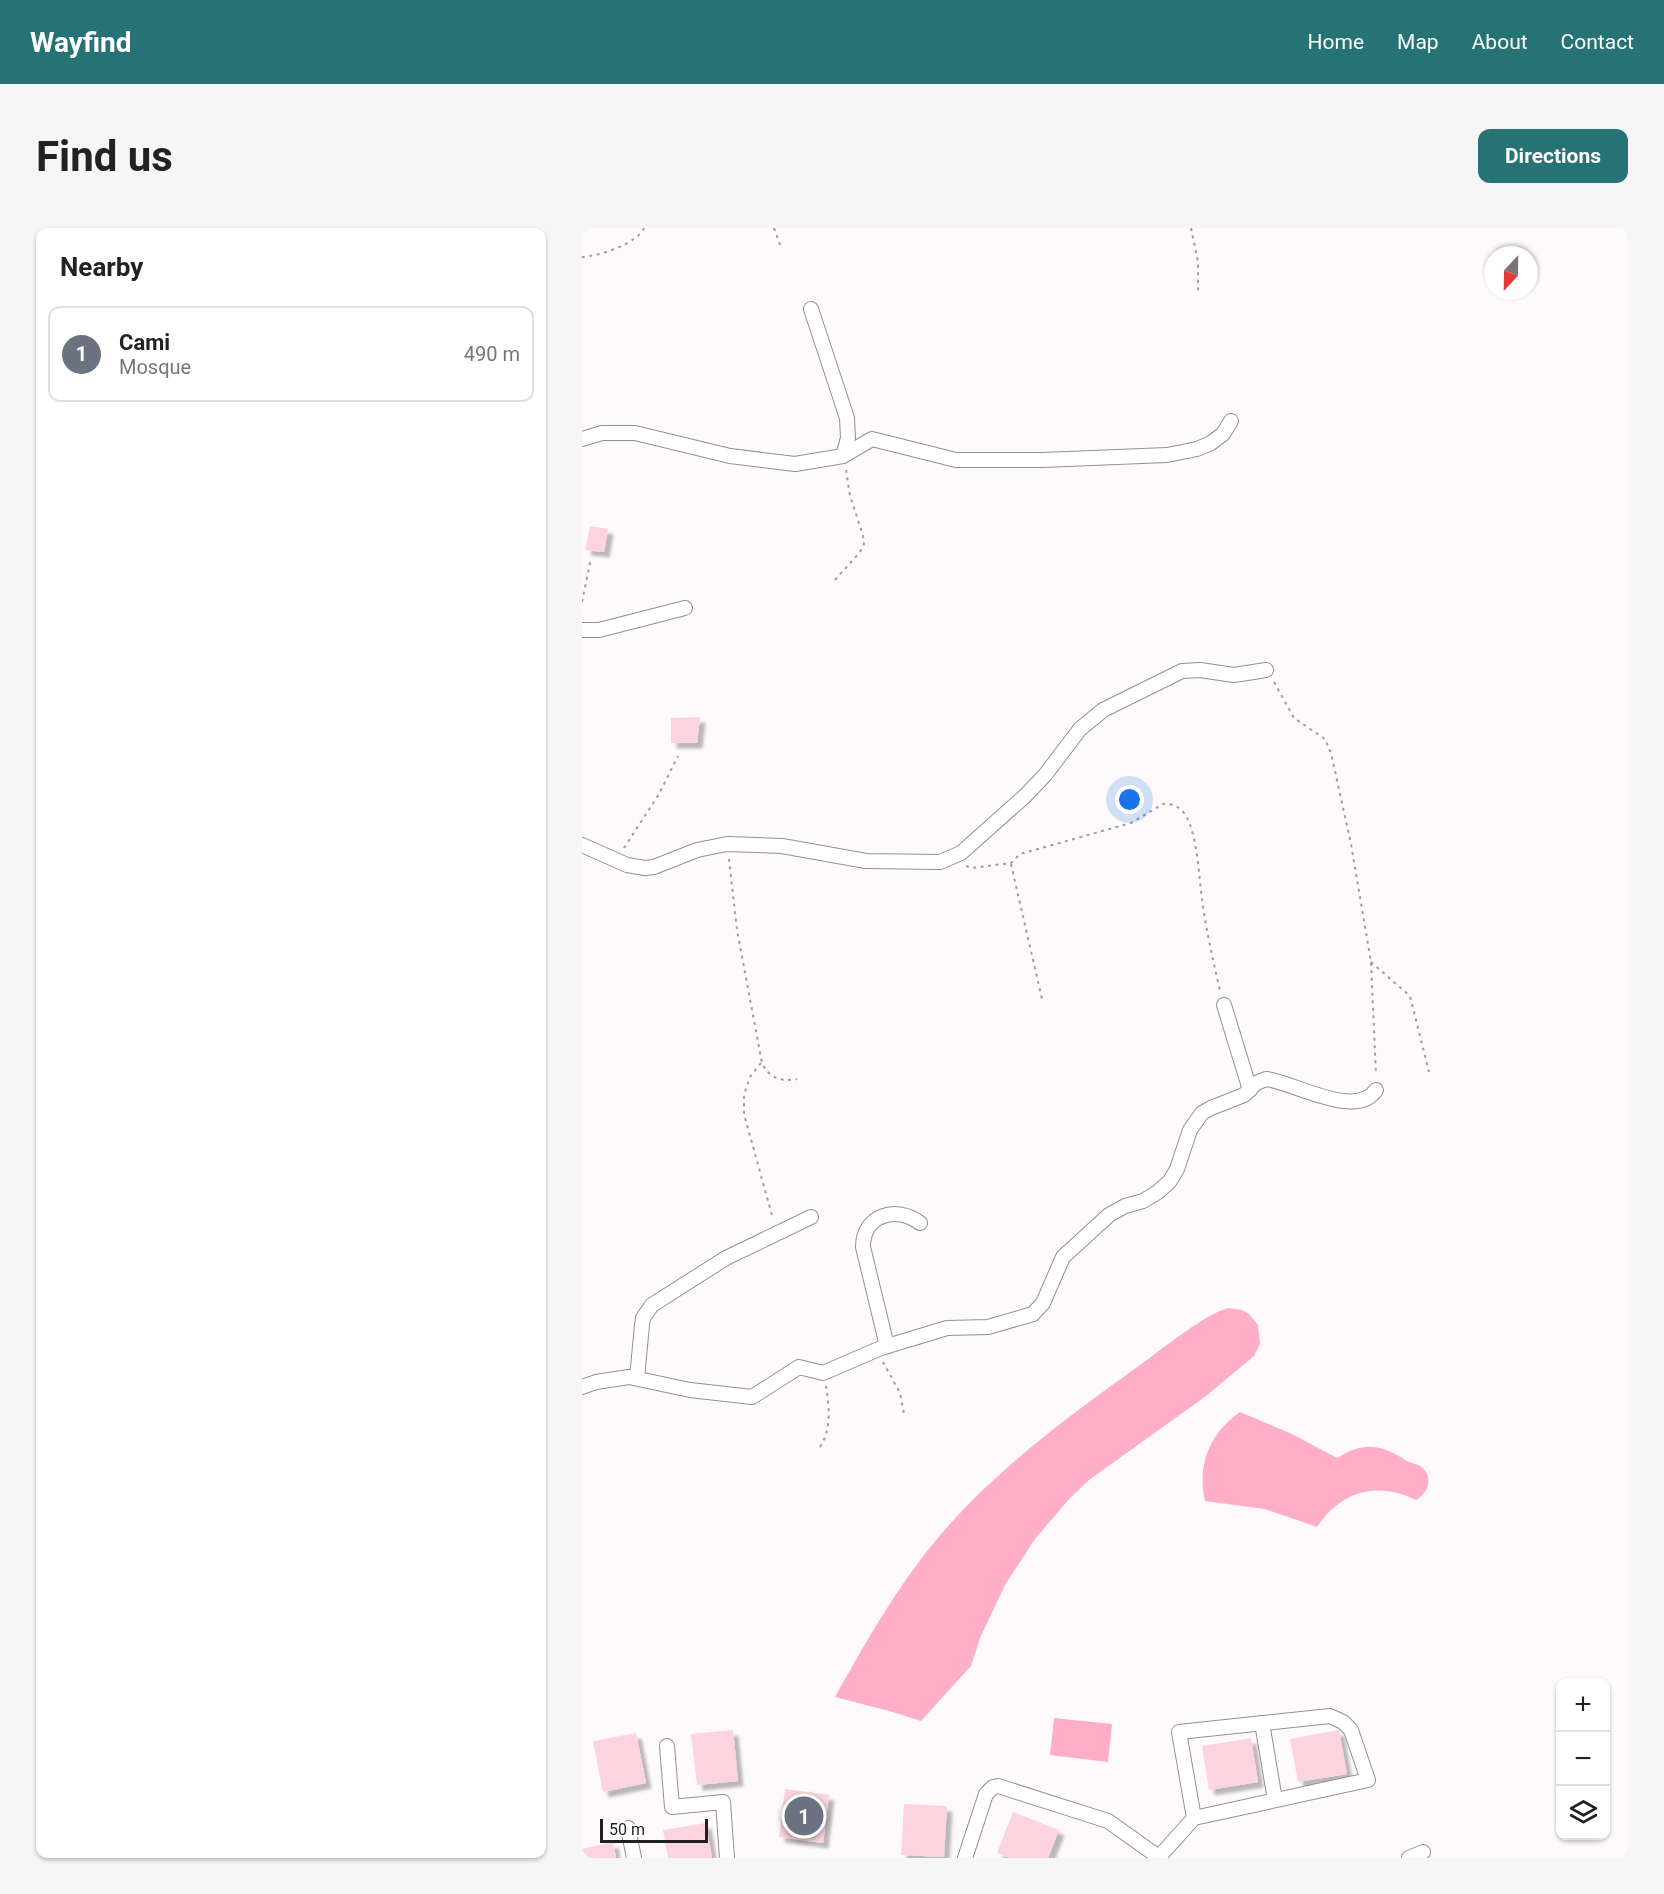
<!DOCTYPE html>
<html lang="en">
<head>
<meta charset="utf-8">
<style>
	:root { --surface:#fff; --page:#f6f6f6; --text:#222; --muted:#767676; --line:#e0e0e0; --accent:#277275 }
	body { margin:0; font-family:Roboto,sans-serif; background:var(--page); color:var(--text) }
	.controls { position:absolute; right:18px; bottom:18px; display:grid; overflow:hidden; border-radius:12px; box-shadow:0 2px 4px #0004 }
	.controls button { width:54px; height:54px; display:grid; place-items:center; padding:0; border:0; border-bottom:2px solid var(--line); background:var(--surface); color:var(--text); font:30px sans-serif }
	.compass { position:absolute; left:902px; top:18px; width:54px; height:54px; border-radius:50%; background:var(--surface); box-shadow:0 2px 4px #0004; rotate:202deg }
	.scale { position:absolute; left:18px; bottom:15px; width:108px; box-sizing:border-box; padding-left:6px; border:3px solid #211f20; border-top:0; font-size:16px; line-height:21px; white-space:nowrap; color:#211f20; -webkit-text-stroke:4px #fff; paint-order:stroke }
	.you { position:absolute; left:548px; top:572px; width:21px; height:21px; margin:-15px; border:4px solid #fff; border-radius:50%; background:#1a73e8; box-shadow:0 0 0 9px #1a73e833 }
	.badge { display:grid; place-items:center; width:39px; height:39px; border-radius:50%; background:var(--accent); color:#fff; font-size:20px; font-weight:700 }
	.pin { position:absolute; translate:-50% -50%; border:3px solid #fff; box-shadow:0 2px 6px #0006 }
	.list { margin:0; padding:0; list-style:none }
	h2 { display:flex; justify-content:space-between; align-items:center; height:78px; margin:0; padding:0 24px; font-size:26px }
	h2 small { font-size:20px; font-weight:400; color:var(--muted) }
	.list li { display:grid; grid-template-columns:39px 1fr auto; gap:18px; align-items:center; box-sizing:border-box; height:96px; margin:0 12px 12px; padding:0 12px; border:2px solid var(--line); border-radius:12px }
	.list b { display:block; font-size:22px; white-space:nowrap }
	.list p { margin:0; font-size:20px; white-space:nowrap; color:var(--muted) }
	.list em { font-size:20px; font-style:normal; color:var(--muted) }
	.icon { flex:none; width:33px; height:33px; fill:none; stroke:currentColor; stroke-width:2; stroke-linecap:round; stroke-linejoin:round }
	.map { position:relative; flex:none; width:1046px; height:1630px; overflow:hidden; border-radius:12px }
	header { display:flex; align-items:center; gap:36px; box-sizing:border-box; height:84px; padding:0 30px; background:var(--accent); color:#fff }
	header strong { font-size:28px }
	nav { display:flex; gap:33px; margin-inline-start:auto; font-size:21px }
	.intro { display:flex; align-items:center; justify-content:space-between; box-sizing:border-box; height:144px; padding:0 36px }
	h1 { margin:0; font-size:42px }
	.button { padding:15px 27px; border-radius:12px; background:var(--accent); color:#fff; font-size:21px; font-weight:700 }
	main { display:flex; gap:36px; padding:0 36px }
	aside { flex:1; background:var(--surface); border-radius:12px; box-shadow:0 2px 4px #0004 }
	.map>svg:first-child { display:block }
</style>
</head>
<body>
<header>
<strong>Wayfind</strong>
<nav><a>Home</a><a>Map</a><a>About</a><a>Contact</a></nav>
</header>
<div class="intro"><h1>Find us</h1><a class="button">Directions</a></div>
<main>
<aside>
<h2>Nearby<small></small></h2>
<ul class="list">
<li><span class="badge" style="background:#6b7280">1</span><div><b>Cami</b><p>Mosque</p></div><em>490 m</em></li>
</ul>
</aside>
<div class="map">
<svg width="1046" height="1630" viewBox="0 0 1046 1630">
	<defs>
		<filter id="shadow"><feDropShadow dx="5.5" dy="5.5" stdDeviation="1.5" flood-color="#0004"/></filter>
	</defs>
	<rect width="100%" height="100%" fill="#fefafb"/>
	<!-- green -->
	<g fill="#feaec7">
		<path d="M646 1080 660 1082 667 1086 676 1097 678 1116 672 1128 624 1168 507 1252 488 1270 453 1311 423 1357 398 1410 389 1438 339 1493 311 1484 253 1469C285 1412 317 1355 360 1305 416 1240 488 1187 558 1137 579 1122 623 1086 646 1080Z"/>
		<path d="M658 1184 710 1206 755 1230C782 1213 799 1216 825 1233 829 1235 833 1235 838 1238 852 1247 847 1265 834 1272 795 1253 759 1263 735 1299L683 1281 623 1273C615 1237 627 1206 658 1184Z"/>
		<polygon points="472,1490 530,1496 526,1534 468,1527"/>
	</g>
	<!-- building -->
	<g fill="#fcd4df" filter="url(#shadow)">
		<polygon points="8,298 26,301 22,324 3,322"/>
		<polygon points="118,489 115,515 89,515 89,490"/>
		<polygon points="151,1502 156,1553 115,1557 109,1506"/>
		<polygon points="757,1502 765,1546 716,1554 708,1511"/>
		<polygon points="54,1505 64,1555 21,1564 11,1513"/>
		<polygon points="669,1510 676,1554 627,1562 620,1518"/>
		<polygon points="203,1561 247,1567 241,1615 197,1609"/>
		<polygon points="322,1576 365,1578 362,1629 319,1627"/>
		<polygon points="431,1584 477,1602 466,1630 428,1630 415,1625"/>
		<polygon points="124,1595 130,1630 86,1630 81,1602"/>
		<polygon points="31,1614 34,1630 0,1630 0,1621"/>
	</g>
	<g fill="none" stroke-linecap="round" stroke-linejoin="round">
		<defs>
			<g id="street">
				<polyline points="229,81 265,190 266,210 261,228"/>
				<polyline points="0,211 20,205 53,205 148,228 213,236 261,228 290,211 374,232 460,232 585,227 615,221 629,215 641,206 649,193"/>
				<polyline points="0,402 17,402 103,380"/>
				<polyline points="0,617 45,637 63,640 72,639 115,622 145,616 200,618 284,633 358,634 379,625 443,568 463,547 498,501 521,482 600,443 618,442 652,447 684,442"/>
				<polyline points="642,777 668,862"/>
				<path d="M305 1118 281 1019C281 987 314 977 338 995"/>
				<polyline points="55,1150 60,1097 61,1090 70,1077 144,1030 229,989"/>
				<path d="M0 1159 14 1154 47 1149 108 1162 170 1169 217 1139 241 1145 299 1120 365 1100 406 1099 451 1086 461 1075 481 1029 527 987 543 978 561 973 576 964 588 953 595 941 608 902 620 885 629 880 662 867 674 855 684 851C711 854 774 892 794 862"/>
				<polyline points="680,1495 693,1572"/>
				<polyline points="85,1518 90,1579 141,1574 145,1630"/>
				<polyline points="46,1600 52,1630"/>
				<polyline points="577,1629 612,1590 786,1552 769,1502 761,1494 748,1488 597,1504 612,1590"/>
				<polyline points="383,1630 404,1566 411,1559 416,1558 526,1593 578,1630"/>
				<polyline points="827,1630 841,1624"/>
			</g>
		</defs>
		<!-- street casing -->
		<use href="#street" stroke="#949091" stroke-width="16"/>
		<!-- path -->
		<g stroke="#a09d9e" stroke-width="2" stroke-dasharray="3 4.5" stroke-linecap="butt">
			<polyline points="192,0 199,19"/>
			<polyline points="609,0 616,34 616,65"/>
			<path d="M0 29C17 28 55 16 62 0"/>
			<polyline points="253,352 278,324 282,316 281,307 268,268 264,242"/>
			<polyline points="0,374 9,330"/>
			<polyline points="692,454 712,490 743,511 749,525 769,616 789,734 794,847"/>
			<polyline points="42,620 77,566 96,528"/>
			<path d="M147 631 155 702 180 835C187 850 199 854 215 851"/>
			<polyline points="429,636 460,771"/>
			<path d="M384 638 390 640 429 635 438 626 549 595 581 576C590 575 599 579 604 588 615 606 617 649 620 671 624 702 631 732 638 763"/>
			<polyline points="789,734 828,768 847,844"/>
			<polyline points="179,835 168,849 162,867 162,886 191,991"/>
			<polyline points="301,1134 318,1165 322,1186"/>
			<path d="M238 1219C250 1200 247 1179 244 1158"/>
		</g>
		<!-- street -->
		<use href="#street" stroke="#fff" stroke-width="14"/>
	</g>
</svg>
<div class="controls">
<button>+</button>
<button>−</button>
<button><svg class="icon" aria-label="layers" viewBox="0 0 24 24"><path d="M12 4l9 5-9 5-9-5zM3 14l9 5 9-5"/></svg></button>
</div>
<svg class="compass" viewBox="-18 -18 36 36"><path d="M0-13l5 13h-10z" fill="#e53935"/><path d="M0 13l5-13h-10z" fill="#767676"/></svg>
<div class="scale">50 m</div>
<div class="you"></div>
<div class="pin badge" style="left:222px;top:1588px;background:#6b7280">1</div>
</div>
</main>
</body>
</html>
